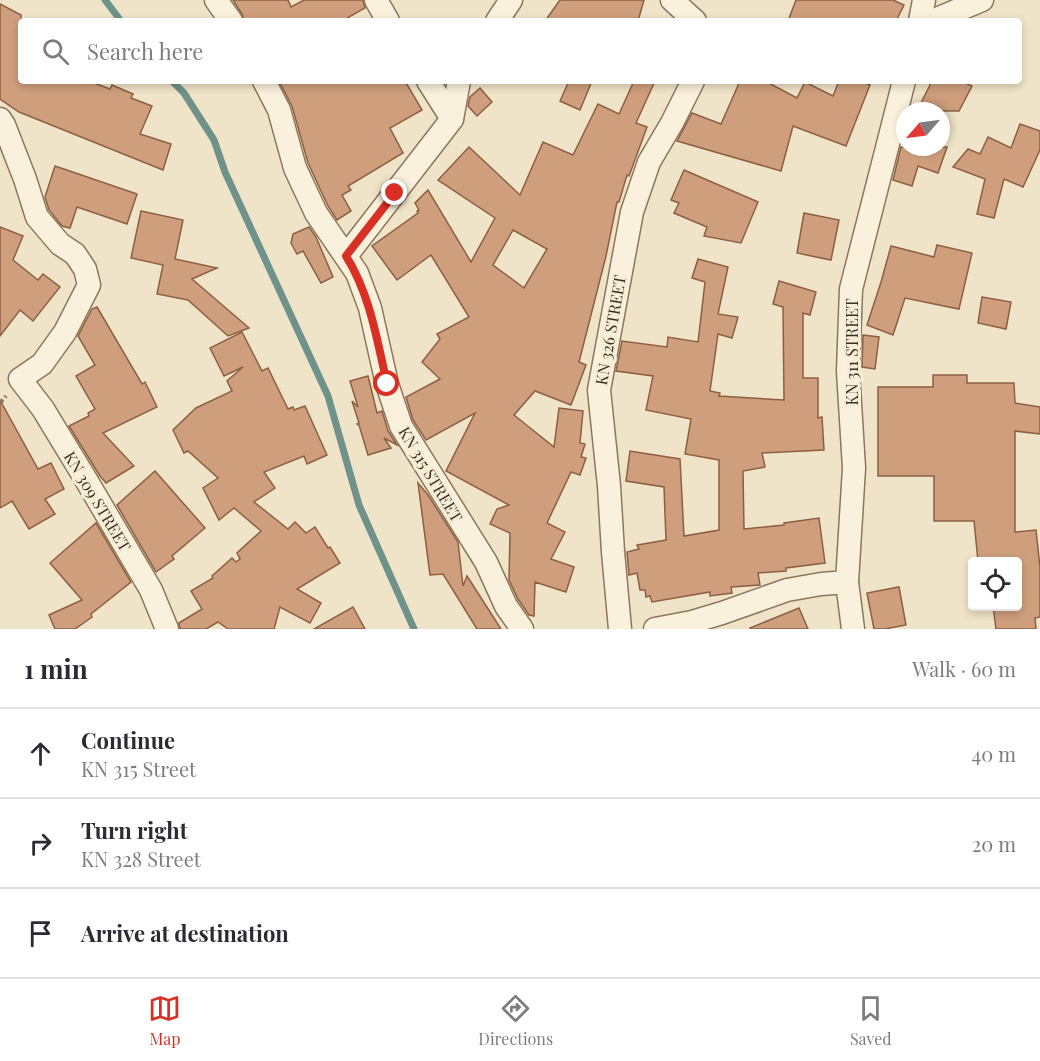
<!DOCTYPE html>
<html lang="en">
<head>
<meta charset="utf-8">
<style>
	:root { --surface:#fff; --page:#f2f2f3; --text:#2b2b33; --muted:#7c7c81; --line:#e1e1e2; --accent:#d93025 }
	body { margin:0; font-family:"Playfair Display",serif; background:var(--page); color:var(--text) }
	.controls { position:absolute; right:18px; bottom:18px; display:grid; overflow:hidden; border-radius:6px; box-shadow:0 3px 9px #0003 }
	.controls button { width:54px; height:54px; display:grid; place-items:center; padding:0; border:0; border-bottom:2px solid var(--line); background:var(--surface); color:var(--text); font:30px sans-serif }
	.compass { position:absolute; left:896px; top:102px; width:54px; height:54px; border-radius:50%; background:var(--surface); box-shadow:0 3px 9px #0003; rotate:242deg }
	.stop { position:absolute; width:18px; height:18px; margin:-14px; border:4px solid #d93025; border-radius:50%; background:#fff }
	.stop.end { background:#d93025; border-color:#fff; box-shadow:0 2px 6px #0008 }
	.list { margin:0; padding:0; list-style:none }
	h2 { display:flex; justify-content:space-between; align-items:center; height:78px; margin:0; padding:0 24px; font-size:26px }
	h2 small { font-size:20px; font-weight:400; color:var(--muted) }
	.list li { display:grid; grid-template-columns:39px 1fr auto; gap:18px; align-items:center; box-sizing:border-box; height:90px; padding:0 24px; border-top:2px solid var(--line) }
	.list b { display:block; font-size:22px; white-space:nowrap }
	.list p { margin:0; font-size:20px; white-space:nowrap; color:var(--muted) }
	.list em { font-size:20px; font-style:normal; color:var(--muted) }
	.icon { flex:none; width:33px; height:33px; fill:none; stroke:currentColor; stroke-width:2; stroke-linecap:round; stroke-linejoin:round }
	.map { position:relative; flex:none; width:1040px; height:629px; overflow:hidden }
	.search { position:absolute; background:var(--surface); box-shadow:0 3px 9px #0003; left:18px; right:18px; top:18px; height:66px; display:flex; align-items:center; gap:15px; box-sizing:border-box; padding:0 21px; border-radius:6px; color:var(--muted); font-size:22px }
	.sheet { height:348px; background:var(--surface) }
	nav { display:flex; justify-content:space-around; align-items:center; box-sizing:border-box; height:84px; border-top:2px solid var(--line); background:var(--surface); font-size:16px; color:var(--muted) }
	nav a { display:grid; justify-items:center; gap:3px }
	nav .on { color:var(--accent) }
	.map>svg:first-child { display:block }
</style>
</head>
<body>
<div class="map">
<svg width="1040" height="629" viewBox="0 0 1040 629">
	<rect width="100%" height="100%" fill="#f0e4c8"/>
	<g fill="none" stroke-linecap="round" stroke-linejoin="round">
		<!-- stream -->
		<g stroke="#6f938a" stroke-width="7">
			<polyline points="105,0 121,21"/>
			<polyline points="172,81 184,93 214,140 225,172 328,396 359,505 414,629"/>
		</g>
	</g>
	<!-- building -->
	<g fill="#cf9f7d" stroke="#8d5f41" stroke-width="1.5" fill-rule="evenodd">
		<polygon points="233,0 288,0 291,7 304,0 363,0 365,8 342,21 244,21 242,14"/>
		<polygon points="560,0 644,0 638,21 545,21"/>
		<polygon points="796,0 893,0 904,5 896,21 788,21"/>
		<polygon points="0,4 21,15 21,81 89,81 110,89 112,85 133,94 131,98 152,106 140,134 171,144 163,170 19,112 0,99"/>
		<polygon points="279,81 405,81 422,110 390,128 403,153 348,186 351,190 342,195 351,211 337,220 328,206 308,163 292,106"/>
		<polygon points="569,81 592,81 580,110 560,101"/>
		<path d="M634 81H655L636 123 647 127 629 176 627 175 619 202H617L606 256 579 362 586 365 571 405 535 391 514 415 554 447 559 408 583 411 580 443 585 444 581 457 586 458 580 475 571 472 547 523 565 532 551 559 574 567 566 592 535 582 534 616 529 615 518 599 509 580 510 533 490 524 497 509 509 505 446 471 475 413 426 440 413 420 406 397 440 379 422 362 440 339 437 334 469 317 431 255 397 280 372 246 418 213 417 211 419 210 415 203 428 190 471 262 495 218 438 180 469 147 520 195 543 142 573 155 598 104 619 114ZM513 230 547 249 524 288 493 265Z"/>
		<polygon points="740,81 765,81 797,98 805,82 833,96 839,81 860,81 870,85 846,146 793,126 781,171 677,141 692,113 721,124"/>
		<polygon points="932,81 961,81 972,86 959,111 917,111"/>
		<polygon points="480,88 492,102 477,116 468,106 470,97"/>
		<polygon points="1020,124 1040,131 1040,150 1023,187 1004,179 994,218 977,214 985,179 953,167 968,149 980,154 988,137 1011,148"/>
		<polygon points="901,147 947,147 938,173 918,166 912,186 893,180"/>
		<polygon points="55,166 137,194 127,224 77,207 70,228 62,226 49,210 45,197"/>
		<polygon points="684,170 758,202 741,243 704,236 707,227 674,213 679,203 671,200"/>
		<polygon points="141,211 183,220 175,259 217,268 192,279 249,328 228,336 188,300 157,294 163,265 131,258"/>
		<polygon points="804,213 839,220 831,260 797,253"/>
		<polygon points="0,227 23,236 13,260 38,280 43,274 60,287 33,321 20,310 0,336"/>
		<polygon points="309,227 316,237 333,277 321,283 303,251 297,254 291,243 293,234"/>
		<polygon points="937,245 972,253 959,309 905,298 893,335 867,325 881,282 891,246 934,257"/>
		<polygon points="698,259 728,267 718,314 738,317 732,338 718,334 710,391 720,393 719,396 784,400 783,307 773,304 779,281 816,292 810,315 803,313 803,378 818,378 818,418 822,417 824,450 762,453 765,467 743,471 744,529 784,525 784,523 819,518 825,563 786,568 786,571 758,573 760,585 731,587 732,593 710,596 710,592 652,602 650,596 646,597 645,590 640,590 637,573 629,575 627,552 639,549 637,545 666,540 664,487 626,481 630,451 680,459 684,536 719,530 719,460 685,454 691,419 646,410 653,376 616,371 622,341 667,347 668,337 698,342 705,282 692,278"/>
		<polygon points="982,297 1011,302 1006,329 978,323"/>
		<polygon points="97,307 142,384 145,382 157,407 103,433 134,466 106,483 100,476 69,426 89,416 88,413 95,409 76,376 95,365 78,336 92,309"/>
		<polygon points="242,332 262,371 268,368 288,409 293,407 294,410 305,406 327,455 307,464 304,456 264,472 275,488 254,502 288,529 295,522 306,533 315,527 328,548 330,547 340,563 297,589 321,603 310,623 280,607 274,629 228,629 218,622 206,629 180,629 179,623 202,609 191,591 213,578 212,576 232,558 236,562 240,559 237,553 261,531 234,508 219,520 203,488 218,478 188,451 184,453 173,430 196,408 232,391 227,381 243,367 224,376 210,348"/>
		<polygon points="863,335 879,337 875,369 862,367"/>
		<polygon points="933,375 967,375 967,383 1014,383 1015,403 1040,407 1040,434 1015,431 1015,532 1036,530 1040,567 1040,617 1035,618 1036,629 996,629 993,606 1017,606 1017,561 978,561 974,521 934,521 934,476 878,476 878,387 933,387"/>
		<polygon points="368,376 377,413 382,411 388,431 397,445 384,438 391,448 368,455 359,425 357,424 359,423 352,401 358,407 350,381"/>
		<polygon points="0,400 38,469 51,463 64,489 45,499 55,514 29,529 12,501 0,508"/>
		<polygon points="155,471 205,528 172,556 174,559 156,572 117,505"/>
		<polygon points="418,483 428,495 458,542 463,586 467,576 501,629 477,629 443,574 430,575"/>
		<polygon points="96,523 131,582 91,614 92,617 75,629 55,629 49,615 82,600 50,563"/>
		<polygon points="899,587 906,625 885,629 874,629 867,593"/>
		<polygon points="353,607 365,629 314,629"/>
		<polygon points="799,608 808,629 750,629 750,628"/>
	</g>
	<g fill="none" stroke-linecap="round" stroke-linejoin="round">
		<defs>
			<g id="street">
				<polyline points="216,0 231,21"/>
				<polyline points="376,0 388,21"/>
				<polyline points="672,0 695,21"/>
				<polyline points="497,21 511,0"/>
				<polyline points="920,21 924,0"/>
				<polyline points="932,21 982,0"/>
				<polyline points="264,81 279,110 295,168 316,213 357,273 370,308 387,384 401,426 486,562 506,606 522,629"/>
				<polyline points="428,81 452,119"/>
				<polyline points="0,119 4,125 25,179 37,217 60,244 75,254 85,269 89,285 65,332 42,364 20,379 43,409 85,478 151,590 167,629"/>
				<polyline points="346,256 452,119 459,81"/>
				<polyline points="620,629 613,552 609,486 599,390 632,212 649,162 672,123 693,81"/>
				<polyline points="655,629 692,622 722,613 787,590 821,584 847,582"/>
				<polyline points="853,629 847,582 854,468 848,371 851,289 904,81"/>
			</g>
		</defs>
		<!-- street casing -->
		<use href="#street" stroke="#8d765c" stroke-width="25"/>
		<!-- path -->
		<polyline stroke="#8d765c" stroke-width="4" stroke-dasharray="4.5 3" stroke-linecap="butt" points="0,403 6,396"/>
		<!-- street -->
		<use href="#street" stroke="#faf1dc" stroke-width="22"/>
	</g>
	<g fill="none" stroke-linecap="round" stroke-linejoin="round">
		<!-- route -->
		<path stroke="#d93025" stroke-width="8" d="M387 384C377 340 370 294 346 256L395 193"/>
	</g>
	<g text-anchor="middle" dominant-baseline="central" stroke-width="6" stroke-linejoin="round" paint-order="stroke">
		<!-- street labels -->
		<g font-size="16" fill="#3d2e20" stroke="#f7eed8">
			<text transform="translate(610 330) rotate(-80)">KN 326 STREET</text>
			<text transform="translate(851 352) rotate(-90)">KN 311 STREET</text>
			<text transform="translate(431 474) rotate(59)">KN 315 STREET</text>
			<text transform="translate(98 501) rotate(59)">KN 309 STREET</text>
		</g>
	</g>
</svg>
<div class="controls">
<button><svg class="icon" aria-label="locate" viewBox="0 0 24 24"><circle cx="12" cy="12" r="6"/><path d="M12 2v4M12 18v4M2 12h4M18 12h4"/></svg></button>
</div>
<svg class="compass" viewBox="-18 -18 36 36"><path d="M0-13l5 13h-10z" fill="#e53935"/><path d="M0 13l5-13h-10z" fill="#7c7c81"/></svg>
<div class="stop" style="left:387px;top:384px"></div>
<div class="stop end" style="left:395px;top:193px"></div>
<div class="search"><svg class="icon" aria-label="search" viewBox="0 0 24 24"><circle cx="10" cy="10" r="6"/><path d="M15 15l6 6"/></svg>Search here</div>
</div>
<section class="sheet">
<h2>1 min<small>Walk · 60 m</small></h2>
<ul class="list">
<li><svg class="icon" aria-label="ahead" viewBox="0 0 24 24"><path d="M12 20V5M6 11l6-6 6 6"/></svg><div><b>Continue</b><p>KN 315 Street</p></div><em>40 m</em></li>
<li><svg class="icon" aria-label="right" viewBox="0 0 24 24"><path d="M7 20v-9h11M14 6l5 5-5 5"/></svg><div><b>Turn right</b><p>KN 328 Street</p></div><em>20 m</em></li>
<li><svg class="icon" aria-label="arrive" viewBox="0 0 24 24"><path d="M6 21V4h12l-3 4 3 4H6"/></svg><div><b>Arrive at destination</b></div></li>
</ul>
</section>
<nav>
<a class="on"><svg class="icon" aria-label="map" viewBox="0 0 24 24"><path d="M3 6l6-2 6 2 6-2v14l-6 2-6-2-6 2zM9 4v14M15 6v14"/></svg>Map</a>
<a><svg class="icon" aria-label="directions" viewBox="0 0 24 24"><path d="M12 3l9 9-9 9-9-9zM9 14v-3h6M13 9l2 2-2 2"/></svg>Directions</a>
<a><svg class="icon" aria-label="saved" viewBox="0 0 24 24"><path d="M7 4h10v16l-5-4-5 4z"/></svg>Saved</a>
</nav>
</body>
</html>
